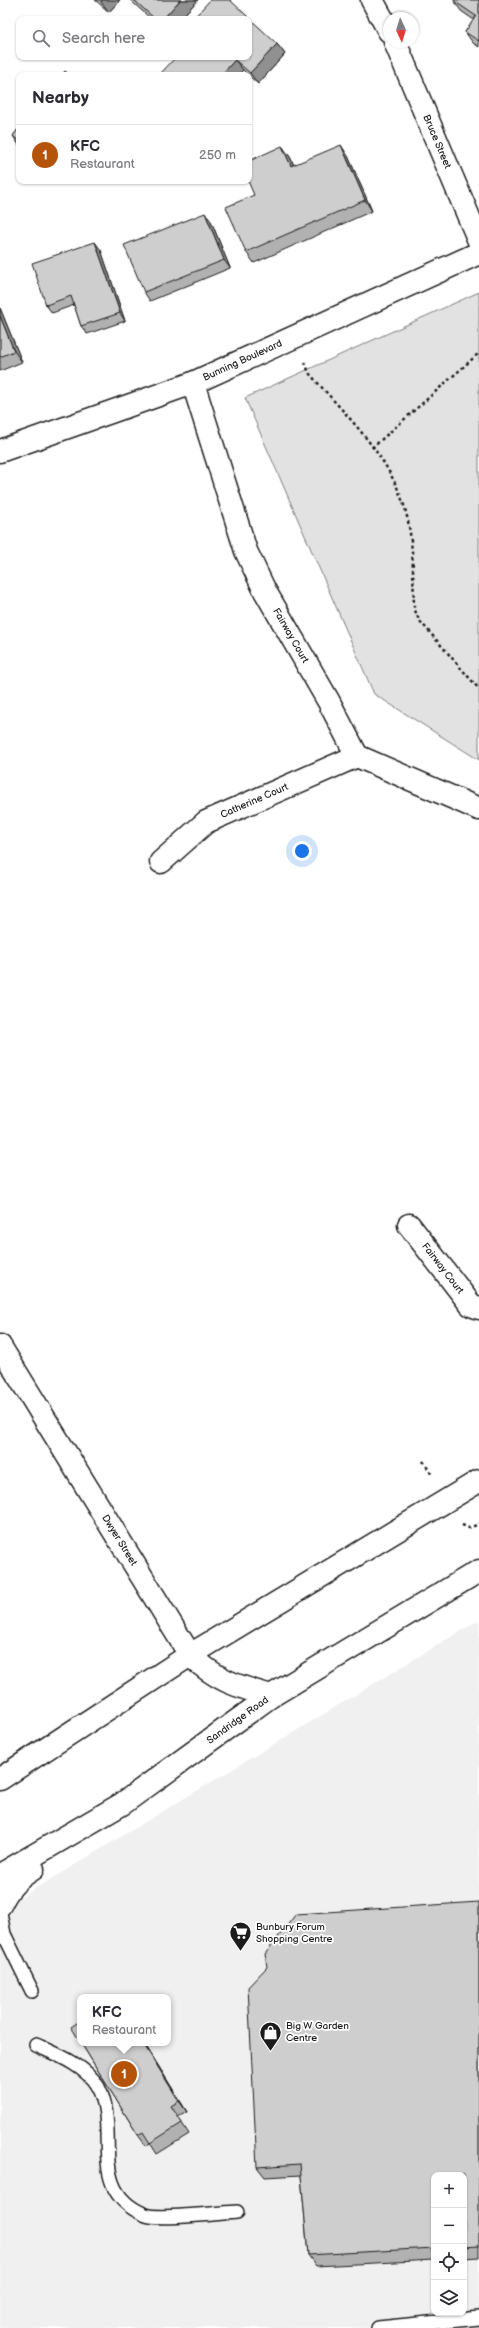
<!DOCTYPE html>
<html lang="en">
<head>
<meta charset="utf-8">
<style>
	:root { --surface:#fff; --page:#f2f2f3; --text:#2b2b33; --muted:#7c7c81; --line:#e1e1e2; --accent:#b45309 }
	body { margin:0; font-family:"Balsamiq Sans",sans-serif; background:var(--page); color:var(--text) }
	.controls { position:absolute; right:12px; bottom:12px; display:grid; overflow:hidden; border-radius:8px; box-shadow:0 1px 3px #0004 }
	.controls button { width:36px; height:36px; display:grid; place-items:center; padding:0; border:0; border-bottom:1px solid var(--line); background:var(--surface); color:var(--text); font:20px sans-serif }
	.compass { position:absolute; left:383px; top:12px; width:36px; height:36px; border-radius:50%; background:var(--surface); box-shadow:0 1px 3px #0004; rotate:176deg }
	.you { position:absolute; left:302px; top:851px; width:14px; height:14px; margin:-10px; border:3px solid #fff; border-radius:50%; background:#1a73e8; box-shadow:0 0 0 6px #1a73e833 }
	.badge { display:grid; place-items:center; width:26px; height:26px; border-radius:50%; background:var(--accent); color:#fff; font-size:13px; font-weight:700 }
	.pin { position:absolute; translate:-50% -50%; border:2px solid #fff; box-shadow:0 1px 4px #0006 }
	.popup { position:absolute; left:77px; top:1994px; width:94px; height:52px; box-sizing:border-box; display:grid; place-content:center; border-radius:8px; background:var(--surface); filter:drop-shadow(0 1px 3px #0005); font-size:13px; white-space:nowrap; color:var(--muted) }
	.popup b { font-size:15px; color:var(--text) }
	.popup::after { content:''; position:absolute; left:50%; top:100%; margin-left:-8px; border:8px solid transparent; border-top-color:var(--surface) }
	.list { margin:0; padding:0; list-style:none }
	h2 { display:flex; justify-content:space-between; align-items:center; height:52px; margin:0; padding:0 16px; font-size:17px }
	h2 small { font-size:13px; font-weight:400; color:var(--muted) }
	.list li { display:grid; grid-template-columns:26px 1fr auto; gap:12px; align-items:center; box-sizing:border-box; height:60px; padding:0 16px; border-top:1px solid var(--line) }
	.list b { display:block; font-size:15px; white-space:nowrap }
	.list p { margin:0; font-size:13px; white-space:nowrap; color:var(--muted) }
	.list em { font-size:13px; font-style:normal; color:var(--muted) }
	.icon { flex:none; width:22px; height:22px; fill:none; stroke:currentColor; stroke-width:2; stroke-linecap:round; stroke-linejoin:round }
	.map { position:relative; flex:none; width:479px; height:2328px; overflow:hidden }
	.search { position:absolute; background:var(--surface); box-shadow:0 1px 3px #0004; left:16px; top:16px; width:236px; height:44px; display:flex; align-items:center; gap:10px; box-sizing:border-box; padding:0 14px; border-radius:8px; color:var(--muted); font-size:15px }
	.panel { position:absolute; background:var(--surface); box-shadow:0 1px 3px #0004; left:16px; top:72px; width:236px; height:112px; border-radius:8px }
	.map>svg:first-child { display:block }
</style>
</head>
<body>
<div class="map">
<svg width="479" height="2328" viewBox="0 0 479 2328">
	<rect width="100%" height="100%" fill="#fff"/>
	<filter id="ink" filterUnits="userSpaceOnUse"><feTurbulence type="fractalNoise" baseFrequency=".025" numOctaves="2"/><feDisplacementMap in="SourceGraphic" scale="8" xChannelSelector="R" yChannelSelector="G"/><feConvolveMatrix kernelMatrix="1 2 1 2 8 2 1 2 1" color-interpolation-filters="sRGB"/></filter>
	<g filter="url(#ink)">
		<!-- built -->
		<path fill="#f0f0f0" fill-rule="evenodd" d="M479 1620V2328H0V1910ZM80 1997H168V2043H80ZM434 2175H464V2313H434Z"/>
		<!-- green -->
		<polygon fill="#e2e2e2" stroke="#7f7f7f" points="479,292 479,760 374,694 245,398"/>
		<g fill="none" stroke-linecap="round" stroke-linejoin="round">
			<defs>
				<g id="lane">
					<polyline points="0,1913 4,1934 32,1991"/>
					<path d="M36 2045C56 2054 87 2066 98 2087 121 2130 85 2191 146 2215 158 2220 220 2213 237 2212"/>
					<polyline points="378,2328 479,2318"/>
				</g>
				<g id="street">
					<polyline points="372,0 389,31"/>
					<path id="s1" d="M395 42 479 241"/>
					<path id="s2" d="M193 383 246 551 265 591 329 702 357 756 479 809"/>
					<path id="s3" d="M0 451 193 383 479 253"/>
					<path id="s4" d="M161 862 206 822 357 756"/>
					<path id="s5" d="M409 1225 471 1305 479 1308"/>
					<path id="s6" d="M0 1346 190 1655C217 1681 237 1686 271 1696"/>
				</g>
				<g id="primary">
					<polyline points="0,1779 190,1655 479,1481"/>
					<path id="s7" d="M0 1875 122 1804 271 1696 479 1571"/>
					<path d="M0 1905C8 1888 17 1879 33 1869"/>
				</g>
			</defs>
			<!-- lane casing -->
			<use href="#lane" stroke="#1c1c1c" stroke-width="16"/>
			<!-- street casing -->
			<use href="#street" stroke="#1c1c1c" stroke-width="25"/>
			<!-- primary casing -->
			<use href="#primary" stroke="#1c1c1c" stroke-width="25"/>
			<!-- path -->
			<g stroke="#1c1c1c" stroke-width="2.5" stroke-dasharray="3 3" stroke-linecap="butt">
				<path d="M305 362 309 373C342 411 383 449 401 497 414 529 413 574 414 608L419 620 479 689"/>
				<polyline points="372,448 479,353"/>
				<polyline points="423,1461 432,1475"/>
				<polyline points="462,1525 469,1528 479,1524"/>
			</g>
			<!-- lane -->
			<use href="#lane" stroke="#fff" stroke-width="13"/>
			<!-- street -->
			<use href="#street" stroke="#fff" stroke-width="22"/>
			<!-- primary -->
			<use href="#primary" stroke="#fff" stroke-width="22"/>
		</g>
		<!-- wall -->
		<g fill="#b1b1b1" stroke="#1c1c1c">
			<polygon points="95,0 120,0 109,12"/>
			<polygon points="130,0 198,0 180,19 151,19"/>
			<polygon points="479,0 479,47 473,43 465,32 474,20 461,11 454,1"/>
			<polygon points="277,44 285,54 258,84 249,76 249,75 248,75 243,70 238,75 162,75 161,73"/>
			<polygon points="19,128 19,145 13,136"/>
			<polygon points="282,146 290,157 294,165 348,156 372,211 254,263 246,252 254,195"/>
			<polygon points="211,221 230,268 150,301 144,292"/>
			<polygon points="101,250 125,321 87,334 81,326 74,305 52,313 46,305"/>
			<polygon points="0,308 22,362 0,371"/>
			<polygon points="479,1902 479,2257 464,2258 464,2175 434,2175 434,2260 316,2266 308,2255 301,2175 265,2177 257,2167"/>
			<polygon points="81,2043 144,2043 187,2112 178,2117 189,2134 157,2154 150,2143 146,2146 138,2135"/>
		</g>
		<!-- shaded-wall -->
		<g fill="#909090" stroke="#1c1c1c">
			<polygon points="102,0 120,0 109,12 101,2"/>
			<polygon points="180,0 198,0 180,19 163,19"/>
			<polygon points="277,44 285,54 258,84 250,73"/>
			<polygon points="235,60 243,70 238,75 221,75"/>
			<polygon points="341,145 348,156 372,211 365,200"/>
			<polygon points="282,146 290,157 299,177 291,166"/>
			<polygon points="205,213 211,221 230,268 224,260"/>
			<polygon points="95,242 101,250 125,321 120,313"/>
			<polygon points="0,308 22,362 14,351 0,316"/>
			<polygon points="143,2043 144,2043 187,2112 179,2101"/>
		</g>
		<!-- building -->
		<g fill="#cecece" stroke="#1c1c1c">
			<polygon points="134,0 180,0 163,19 155,19"/>
			<polygon points="210,0 230,0 277,44 250,73 235,60 221,75 163,75 161,73 176,57 249,57 249,19 193,19"/>
			<polygon points="454,0 479,0 479,41 465,32 476,16 454,1"/>
			<polygon points="65,71 70,75 62,75"/>
			<polygon points="19,128 19,141 13,136"/>
			<polygon points="341,145 365,200 246,252 226,207 254,195 248,181 249,181 249,161 282,146 291,166"/>
			<polygon points="205,213 224,260 144,292 124,245"/>
			<polygon points="95,242 120,313 81,326 71,296 46,305 32,263"/>
			<polygon points="0,316 14,351 0,357"/>
			<polygon points="479,1902 479,2246 464,2247 464,2175 434,2175 434,2248 308,2255 300,2164 257,2167 248,1987 267,1967 265,1954 296,1914"/>
			<polygon points="80,2021 80,2041 71,2027"/>
			<polygon points="81,2043 143,2043 179,2101 171,2106 182,2123 150,2143 143,2132 138,2135"/>
		</g>
	</g>
	<!-- icons -->
	<defs>
		<symbol id="supermarket-pin" viewBox="-11 -11 22 30"><path d="M0 17L-7.5 6A9.5 9.5 0 1 1 7.5 6Z" fill="#1c1c1c" stroke="#fff"/><path d="M-6-5.5h2.5l.6 2H6L4.5 2H-2.5L-4.4-4H-6ZM-1.5 3.2a1.3 1.3 0 1 0 .1 0ZM3 3.2a1.3 1.3 0 1 0 .1 0Z" fill="#fff"/></symbol>
		<symbol id="shop-pin" viewBox="-11 -11 22 30"><path d="M0 17L-7.5 6A9.5 9.5 0 1 1 7.5 6Z" fill="#1c1c1c" stroke="#fff"/><path d="M-5-2.5h2.3a2.7 3.5 0 0 1 5.4 0H5L5.5 6h-11ZM-1.5-2.5h3a1.5 2.3 0 0 0-3 0Z" fill="#fff"/></symbol>
	</defs>
	<g fill-rule="evenodd">
		<use href="#supermarket-pin" x="228" y="1920" width="25" height="34"/>
		<use href="#shop-pin" x="258" y="2020" width="25" height="34"/>
	</g>
	<g text-anchor="middle" dominant-baseline="central" stroke-width="3.5" stroke-linejoin="round" paint-order="stroke">
		<!-- street labels -->
		<g font-size="10" fill="#1c1c1c" stroke="#fff">
			<text stroke="none"><textPath href="#s1" startOffset="108">Bruce Street</textPath></text>
			<text stroke="none"><textPath href="#s3" startOffset="259">Bunning Boulevard</textPath></text>
			<text stroke="none"><textPath href="#s2" startOffset="272">Fairway Court</textPath></text>
			<text stroke="none"><textPath href="#s4" startOffset="113">Catherine Court</textPath></text>
			<text stroke="none"><textPath href="#s5" startOffset="55">Fairway Court</textPath></text>
			<text stroke="none"><textPath href="#s6" startOffset="228">Dwyer Street</textPath></text>
			<text stroke="none"><textPath href="#s7" startOffset="284">Sandridge Road</textPath></text>
		</g>
		<!-- poi labels -->
		<g font-size="10" fill="#1c1c1c" stroke="#fff" text-anchor="start">
			<text x="256" y="1927">Bunbury Forum<tspan x="256" dy="12">Shopping Centre</tspan></text>
			<text x="286" y="2026">Big W Garden<tspan x="286" dy="12">Centre</tspan></text>
		</g>
	</g>
</svg>
<div class="controls">
<button>+</button>
<button>−</button>
<button><svg class="icon" aria-label="locate" viewBox="0 0 24 24"><circle cx="12" cy="12" r="6"/><path d="M12 2v4M12 18v4M2 12h4M18 12h4"/></svg></button>
<button><svg class="icon" aria-label="layers" viewBox="0 0 24 24"><path d="M12 4l9 5-9 5-9-5zM3 14l9 5 9-5"/></svg></button>
</div>
<svg class="compass" viewBox="-18 -18 36 36"><path d="M0-13l5 13h-10z" fill="#e53935"/><path d="M0 13l5-13h-10z" fill="#7c7c81"/></svg>
<div class="you"></div>
<div class="pin badge" style="left:124px;top:2074px">1</div>
<div class="popup"><b>KFC</b>Restaurant</div>
<div class="search"><svg class="icon" aria-label="search" viewBox="0 0 24 24"><circle cx="10" cy="10" r="6"/><path d="M15 15l6 6"/></svg>Search here</div>
<section class="panel">
<h2>Nearby<small></small></h2>
<ul class="list">
<li><span class="badge">1</span><div><b>KFC</b><p>Restaurant</p></div><em>250 m</em></li>
</ul>
</section>
</div>
</body>
</html>
